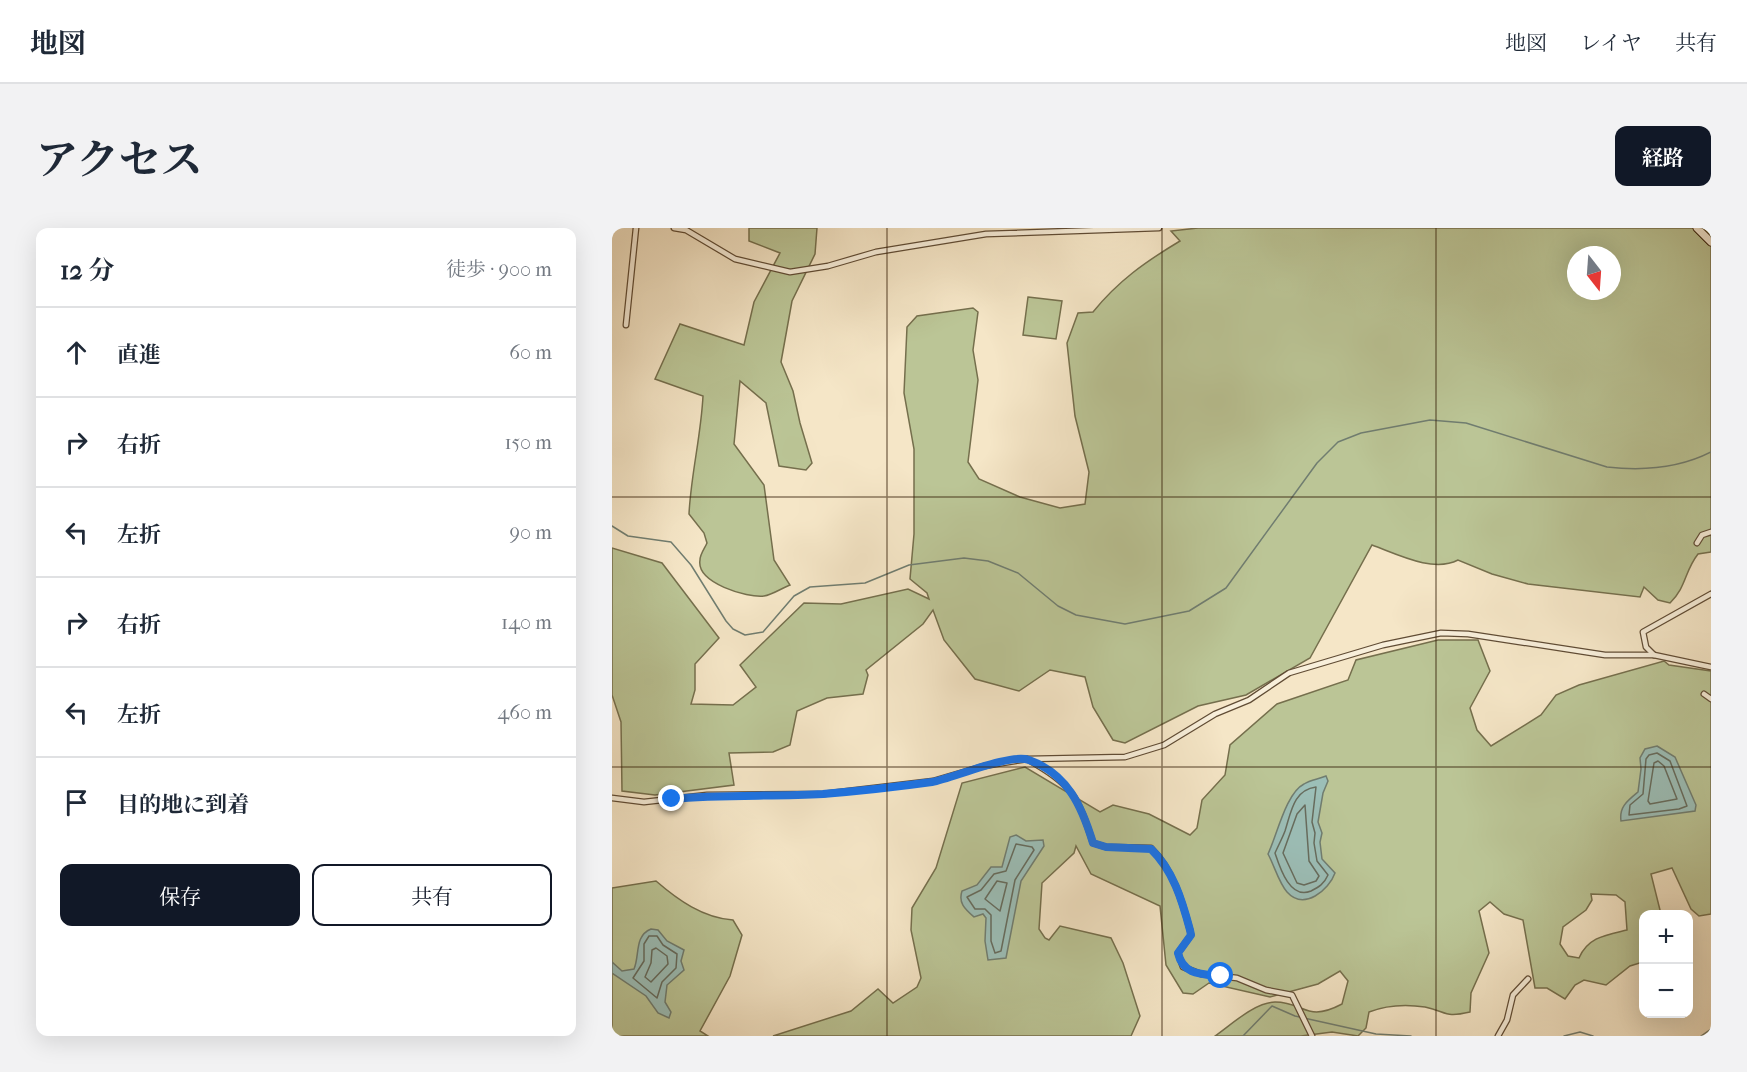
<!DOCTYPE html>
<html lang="ja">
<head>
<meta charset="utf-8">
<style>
	:root { --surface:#fff; --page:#f2f2f3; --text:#1f2937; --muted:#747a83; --line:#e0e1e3; --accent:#111827 }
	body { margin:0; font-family:"IM FELL French Canon","Noto Serif JP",serif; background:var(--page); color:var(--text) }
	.controls { position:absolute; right:18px; bottom:18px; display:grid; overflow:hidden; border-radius:12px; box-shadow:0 6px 24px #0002 }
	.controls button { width:54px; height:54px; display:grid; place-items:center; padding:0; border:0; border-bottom:2px solid var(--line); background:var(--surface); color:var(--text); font:30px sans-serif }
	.compass { position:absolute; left:955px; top:18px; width:54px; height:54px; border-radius:50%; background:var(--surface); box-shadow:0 6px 24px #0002; rotate:163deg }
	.stop { position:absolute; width:18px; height:18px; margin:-14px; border:4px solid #1a73e8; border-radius:50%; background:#fff }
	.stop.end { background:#1a73e8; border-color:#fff; box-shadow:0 2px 6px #0008 }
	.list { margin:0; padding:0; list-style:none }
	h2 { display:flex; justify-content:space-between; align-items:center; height:78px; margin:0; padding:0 24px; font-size:26px }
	h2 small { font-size:20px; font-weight:400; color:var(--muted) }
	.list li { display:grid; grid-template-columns:39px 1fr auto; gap:18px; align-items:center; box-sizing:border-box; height:90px; padding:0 24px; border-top:2px solid var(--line) }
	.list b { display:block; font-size:22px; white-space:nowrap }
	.list em { font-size:20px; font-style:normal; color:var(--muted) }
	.actions { display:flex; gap:12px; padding:18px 24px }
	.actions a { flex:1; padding:14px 0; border:2px solid var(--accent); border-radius:12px; text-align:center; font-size:21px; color:var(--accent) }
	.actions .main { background:var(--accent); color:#fff }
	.icon { flex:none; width:33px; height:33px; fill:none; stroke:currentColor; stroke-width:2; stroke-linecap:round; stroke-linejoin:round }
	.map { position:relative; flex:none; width:1099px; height:808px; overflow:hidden; border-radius:12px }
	header { display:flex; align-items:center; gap:36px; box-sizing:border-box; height:84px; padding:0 30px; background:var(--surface); border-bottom:2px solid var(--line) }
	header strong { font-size:28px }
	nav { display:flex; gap:33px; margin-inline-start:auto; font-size:21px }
	.intro { display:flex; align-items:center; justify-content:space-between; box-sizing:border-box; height:144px; padding:0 36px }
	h1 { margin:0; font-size:42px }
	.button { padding:15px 27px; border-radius:12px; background:var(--accent); color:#fff; font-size:21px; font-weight:700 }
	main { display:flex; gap:36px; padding:0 36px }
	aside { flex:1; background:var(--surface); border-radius:12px; box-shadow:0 6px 24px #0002 }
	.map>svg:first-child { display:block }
</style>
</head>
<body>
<header>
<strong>地図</strong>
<nav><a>地図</a><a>レイヤ</a><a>共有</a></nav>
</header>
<div class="intro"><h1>アクセス</h1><a class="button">経路</a></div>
<main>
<aside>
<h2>12 分<small>徒歩 · 900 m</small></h2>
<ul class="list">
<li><svg class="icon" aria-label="ahead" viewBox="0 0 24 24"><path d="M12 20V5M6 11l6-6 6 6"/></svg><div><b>直進</b></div><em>60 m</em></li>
<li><svg class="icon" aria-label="right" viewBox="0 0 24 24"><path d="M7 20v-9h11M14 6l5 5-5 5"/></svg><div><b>右折</b></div><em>150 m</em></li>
<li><svg class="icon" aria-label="left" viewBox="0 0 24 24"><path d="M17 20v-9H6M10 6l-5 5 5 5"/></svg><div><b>左折</b></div><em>90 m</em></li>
<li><svg class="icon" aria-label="right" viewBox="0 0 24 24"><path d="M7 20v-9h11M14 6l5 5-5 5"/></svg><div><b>右折</b></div><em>140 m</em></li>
<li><svg class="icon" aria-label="left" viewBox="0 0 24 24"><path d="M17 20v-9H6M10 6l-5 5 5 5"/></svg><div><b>左折</b></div><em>460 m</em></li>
<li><svg class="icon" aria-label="arrive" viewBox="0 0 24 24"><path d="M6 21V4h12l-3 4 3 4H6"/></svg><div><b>目的地に到着</b></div></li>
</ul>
<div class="actions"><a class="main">保存</a><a>共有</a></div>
</aside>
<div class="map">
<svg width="1099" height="808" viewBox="0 0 1099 808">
	<rect width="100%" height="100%" fill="#f5e6c7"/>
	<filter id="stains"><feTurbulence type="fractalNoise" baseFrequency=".00333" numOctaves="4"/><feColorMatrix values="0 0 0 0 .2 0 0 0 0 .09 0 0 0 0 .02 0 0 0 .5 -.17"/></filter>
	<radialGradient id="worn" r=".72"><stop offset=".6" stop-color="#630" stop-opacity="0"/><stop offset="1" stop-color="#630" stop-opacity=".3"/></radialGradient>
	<!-- green -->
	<g fill="#bbc596" stroke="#756f4d" stroke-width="1.5" fill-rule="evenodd">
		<path d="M137 0H205L203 26 180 73 169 134 181 163 188 195 200 235 194 242 167 238 154 175 128 153 122 216 152 257 162 332 178 357C170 360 160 367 152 368 135 370 84 355 88 332 88 326 93 320 95 315L92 305 77 286C79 246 89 208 91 168L43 151 68 96 132 117 142 74 168 25 137 13Z"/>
		<path d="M586 0H1099V324L1086 326C1072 344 1075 358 1058 375L1046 372 1032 359 1028 369 916 356 880 346 846 332C821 345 785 326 760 317L698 430 634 467 586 478 513 515 501 512 481 479 473 449 438 442 407 463 363 451 332 412 321 382 311 396 254 442 256 447 251 466 215 470 185 483 178 517 161 524 117 525 122 557 43 567 10 563 9 494 0 467V320L50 335 107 410 83 436V462L79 476 121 477 144 459 128 437 192 375 229 376 296 361 317 371 315 365 298 351 302 306V221L292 165 295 99 305 88 361 80 366 84 361 122 366 152 356 234 367 251 408 269 448 280 473 276 477 244 463 188 455 115 466 85 481 84C506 53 533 34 568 13L559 3ZM964 27H1000V63H964Z"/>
		<polygon points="416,69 450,73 444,111 411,107"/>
		<path d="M826 412H866L878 443 858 480 865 502 879 518 929 487 944 467 967 457 1052 433 1057 437 1099 443V686L1087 688 1079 681 1060 640 1039 646 1049 686H1032L1031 734 1018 738 994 757 972 752 963 757 953 771 935 760H923L911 692 892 686 878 674 867 683 877 725 859 765 858 784C832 790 836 784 813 779 793 776 775 777 757 784L754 800 746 808 720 804 689 808H603C619 797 643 774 663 774 693 774 694 795 730 776L736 753 728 743 706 756 658 769 597 755 581 766 571 765 554 737 548 678 479 646 464 618 462 625 430 655 427 701 433 710 437 712 448 698 499 710 511 735 528 788 519 808H161L239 783 266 761 281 775 305 759 309 750 299 702 300 680 324 640 350 555 413 539 488 584 501 577 537 586 578 607 585 600 590 572 613 547 618 517 665 476 736 452 744 432ZM979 666 1004 667 1013 674 1015 702C994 707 976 709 967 730L956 728 948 716 951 699 974 682 980 672Z"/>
		<path d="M44 653C66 672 91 690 121 692L130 707 118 748 88 803 96 808H0V660Z"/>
	</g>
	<!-- water -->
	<g fill="#9cbfb8" stroke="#707d70" stroke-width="1.5">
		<path d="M1045 518 1063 529 1084 577 1083 583 1009 593C1007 579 1015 573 1026 564L1029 541 1028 530 1033 521Z"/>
		<path d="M714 548 716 553 711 565 706 594 710 605 708 614 710 631 723 645C717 662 692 683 675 664 667 655 662 637 656 626 665 607 674 565 692 556 698 552 707 551 714 548Z"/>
		<path d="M404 607 414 613 431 612 432 618 409 653 394 730 376 732 373 713 374 690 371 686 362 689C353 681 346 675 350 663L365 657 379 639H390L398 609Z"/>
		<path d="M39 701 46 702 55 713 72 722 69 733 72 742 55 757 53 774 59 784 57 790 46 785 34 768 0 745V734L10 743 22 741C28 727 22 708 39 701Z"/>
	</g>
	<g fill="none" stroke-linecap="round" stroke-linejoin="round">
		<!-- shore -->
		<g stroke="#666c5e" stroke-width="1.5">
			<polygon points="1045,525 1058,533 1075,578 1067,581 1017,587 1018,577 1031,566 1034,531 1037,527"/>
			<polygon points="1046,533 1052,538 1065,571 1038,576 1036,573 1042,535"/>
			<path d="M704 559 700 594 703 605 702 615 705 633 716 647C712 656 707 659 699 663 678 672 668 640 663 625 666 618 670 611 673 603 679 585 681 562 704 559Z"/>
			<polygon points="693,577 697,633 707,648 704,653 692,657 685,655 671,625 685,586"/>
			<polygon points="404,616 420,619 422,622 403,652 389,723 383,725 379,713 379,687 373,681 363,681 355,669 369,662 382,646 394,643"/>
			<polygon points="385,653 395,655 388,683 373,671"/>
			<polygon points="37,708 45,708 51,717 65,726 64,740 50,754 45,770 21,750 32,733 32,716"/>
			<polygon points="44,720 55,728 56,736 39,754 33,749 39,735 40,722"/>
		</g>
		<!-- stream -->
		<g stroke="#707d70" stroke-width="1.5">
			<path d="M0 298 16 308 59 314 79 337 114 393 121 401 133 407 151 404 182 368 198 359 253 355 297 337 352 330 376 333 406 345 446 378 464 387 513 396 577 383 614 360 705 235 726 214 749 205 818 192 854 195 995 239C1031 243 1066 241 1099 224"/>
			<polyline points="631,808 660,778 683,788 764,806 799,808"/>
			<polyline points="952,808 968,804 981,808"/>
			<polyline points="1089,808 1099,801"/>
		</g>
		<defs>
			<g id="street">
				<polyline points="62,0 74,2 123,31 178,44 216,38 264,24 374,6 547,0"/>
				<polyline points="14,97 24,0"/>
				<polyline points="1085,315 1090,307 1099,304"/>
				<polyline points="1042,427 1034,419 1031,404 1099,366"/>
				<polyline points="1092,466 1099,471"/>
				<path d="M415 531C460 557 465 566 481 615L494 619 539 620C561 642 570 672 578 702L579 707 566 725 571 739 589 746 625 750 654 762 680 767 700 808"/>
				<polyline points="0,570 32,574 95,567 211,566 321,553 372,538 415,531 513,529 552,517 603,486 637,472 677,445 771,417 829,405 856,406 993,427 1042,427 1099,439"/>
				<polyline points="886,808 895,792 901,767 916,751"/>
			</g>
			<polyline id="secondary" points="1085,0 1099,14"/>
		</defs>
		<!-- street casing -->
		<use href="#street" stroke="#604c35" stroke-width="7"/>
		<!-- secondary casing -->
		<use href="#secondary" stroke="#2f1904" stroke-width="9"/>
		<!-- street -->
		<use href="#street" stroke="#f8efdb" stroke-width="4.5"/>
		<!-- secondary -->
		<use href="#secondary" stroke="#f8efdb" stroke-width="7"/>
	</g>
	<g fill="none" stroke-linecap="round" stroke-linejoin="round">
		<!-- route -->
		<path stroke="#1a73e8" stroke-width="8" d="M60 571C110 566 160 569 211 566 247 563 284 559 320 554 341 550 399 525 417 532 456 546 470 579 481 615L494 619 539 621C561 642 570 672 578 702L579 707 566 725C571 747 589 746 609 748"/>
	</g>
	<!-- grid -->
	<path fill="none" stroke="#2f1904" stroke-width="1.5" stroke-opacity="0.55" d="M275 0V808M550 0V808M824 0V808M0 269H1099M0 539H1099"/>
	<rect width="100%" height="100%" filter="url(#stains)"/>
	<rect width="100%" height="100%" fill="url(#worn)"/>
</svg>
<div class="controls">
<button>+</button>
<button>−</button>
</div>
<svg class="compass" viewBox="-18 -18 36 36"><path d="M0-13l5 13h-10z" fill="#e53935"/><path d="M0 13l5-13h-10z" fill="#747a83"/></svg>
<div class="stop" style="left:609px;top:748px"></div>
<div class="stop end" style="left:60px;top:571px"></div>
</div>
</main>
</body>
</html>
